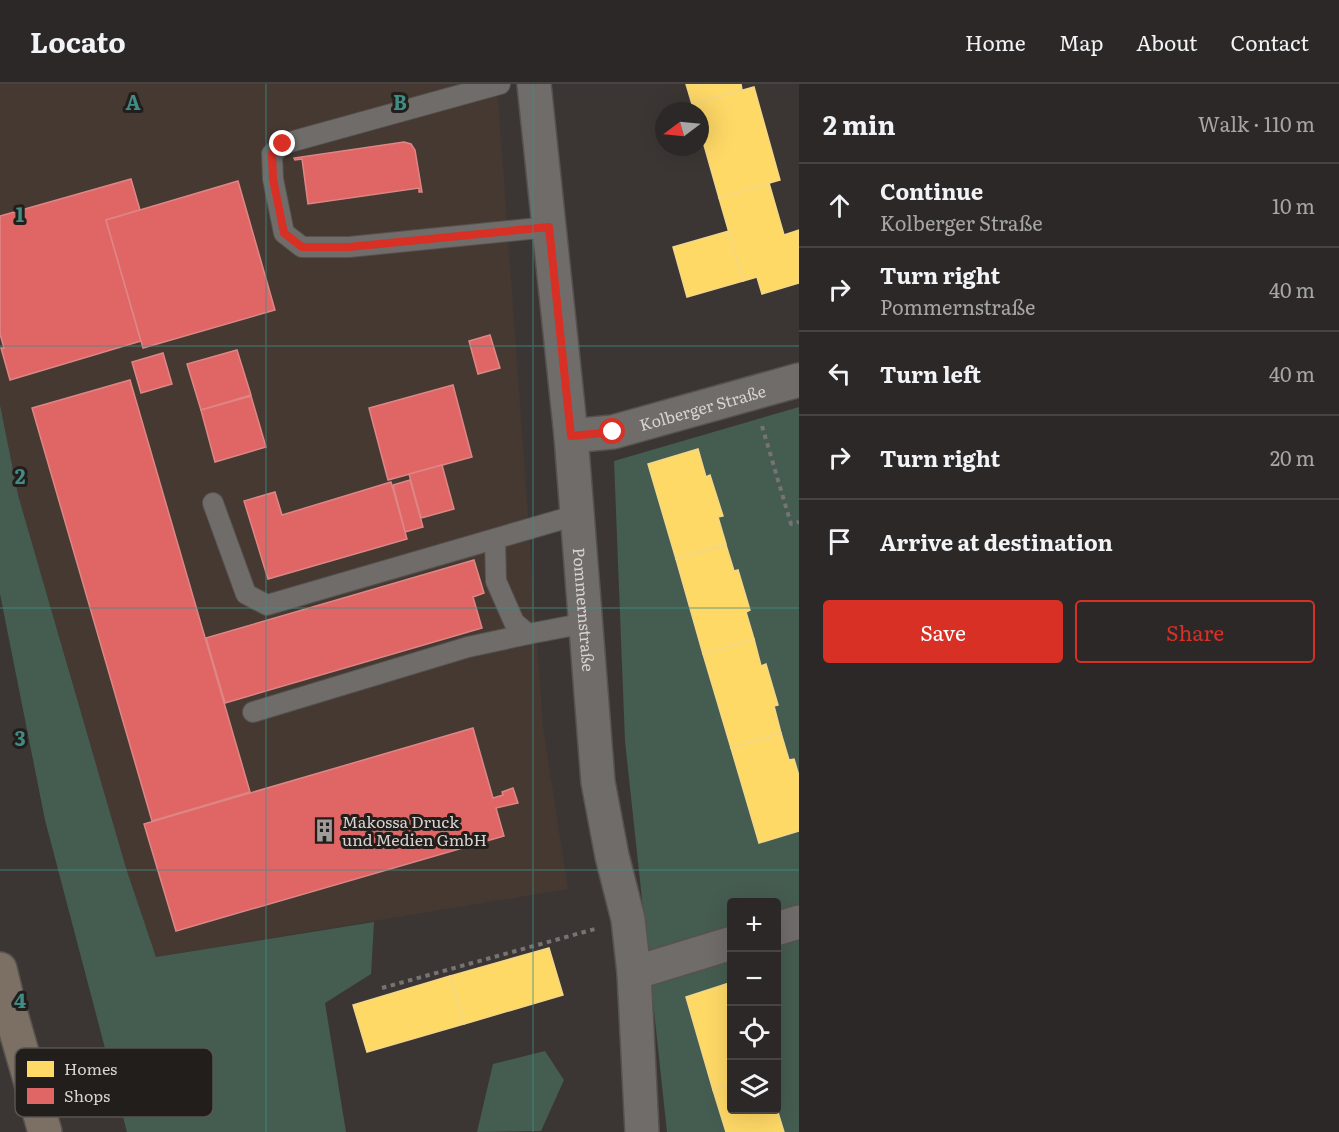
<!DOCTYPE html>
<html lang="en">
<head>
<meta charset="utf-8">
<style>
	:root { --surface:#2c2827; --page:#383433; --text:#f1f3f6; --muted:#a6a6a7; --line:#484444; --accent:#d93025 }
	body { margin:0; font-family:Literata,serif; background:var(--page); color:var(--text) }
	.controls { position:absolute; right:18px; bottom:18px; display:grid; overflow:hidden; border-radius:6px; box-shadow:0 6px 24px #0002 }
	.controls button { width:54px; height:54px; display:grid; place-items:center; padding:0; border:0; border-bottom:2px solid var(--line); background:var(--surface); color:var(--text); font:30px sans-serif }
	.compass { position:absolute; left:655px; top:18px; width:54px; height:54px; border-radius:50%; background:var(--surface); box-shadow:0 6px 24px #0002; rotate:254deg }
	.stop { position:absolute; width:18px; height:18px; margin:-14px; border:4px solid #d93025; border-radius:50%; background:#fff }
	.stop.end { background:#d93025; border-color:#fff; box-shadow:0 2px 6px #0008 }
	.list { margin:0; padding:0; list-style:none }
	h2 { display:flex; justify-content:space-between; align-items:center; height:78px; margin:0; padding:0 24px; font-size:26px }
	h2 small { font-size:20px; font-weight:400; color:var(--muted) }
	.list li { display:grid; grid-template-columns:39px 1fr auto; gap:18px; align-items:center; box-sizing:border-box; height:84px; padding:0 24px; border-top:2px solid var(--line) }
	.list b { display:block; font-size:22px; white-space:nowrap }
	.list p { margin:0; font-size:20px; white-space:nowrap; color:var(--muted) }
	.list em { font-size:20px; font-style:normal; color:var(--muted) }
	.actions { display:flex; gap:12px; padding:18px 24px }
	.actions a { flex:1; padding:14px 0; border:2px solid var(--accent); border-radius:6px; text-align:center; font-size:21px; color:var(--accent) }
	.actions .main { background:var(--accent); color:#fff }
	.icon { flex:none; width:33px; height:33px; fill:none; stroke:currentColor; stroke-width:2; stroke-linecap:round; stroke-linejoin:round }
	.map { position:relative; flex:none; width:799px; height:1048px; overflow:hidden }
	header { display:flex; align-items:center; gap:36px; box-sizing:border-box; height:84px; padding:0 30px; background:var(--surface); border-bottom:2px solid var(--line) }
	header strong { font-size:28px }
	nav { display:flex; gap:33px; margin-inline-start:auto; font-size:21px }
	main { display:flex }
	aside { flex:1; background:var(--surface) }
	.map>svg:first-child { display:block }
</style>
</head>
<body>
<header>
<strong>Locato</strong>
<nav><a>Home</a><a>Map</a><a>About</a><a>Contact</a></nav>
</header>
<main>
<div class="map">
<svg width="799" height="1048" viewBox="0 0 799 1048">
	<rect width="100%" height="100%" fill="#3b3634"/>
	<!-- built -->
	<polygon fill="#463932" points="0,0 497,0 543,643 568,805 156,873 126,784 18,411 0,321"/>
	<!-- green -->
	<g fill="#455c50" fill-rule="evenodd">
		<polygon points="0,321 18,411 126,784 156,873 374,838 371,890 325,919 346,1048 127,1048 45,736 0,510"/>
		<path d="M799 323V1048H667L625 657 614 377ZM732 818H776V1026H732Z"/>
		<polygon points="545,967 564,996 541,1047 477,1048 493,980"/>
	</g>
	<!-- homes -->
	<g fill="#ffd966" stroke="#f3d786" stroke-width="1.5">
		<polygon points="686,0 741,0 742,6 692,20"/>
		<polygon points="754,3 780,96 719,114 700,47 700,27 694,27 692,20"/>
		<polygon points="769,99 784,151 799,146 799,199 762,210 757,193 743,197 719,114"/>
		<polygon points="729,147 743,197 687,213 673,163"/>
		<polygon points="698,365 706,393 710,391 723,432 718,433 726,460 676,475 648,380"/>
		<polygon points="726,461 734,487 738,486 750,526 746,528 754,555 703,570 676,475"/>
		<polygon points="754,555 761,582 766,580 778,621 774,622 781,649 731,664 703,570"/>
		<polygon points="781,649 789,676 794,675 799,692 799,747 759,759 731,664"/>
		<polygon points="549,864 563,911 464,940 450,892"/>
		<polygon points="450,892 464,940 367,968 353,921"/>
		<polygon points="732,898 732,1000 713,1006 686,913"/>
		<polygon points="732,1000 732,1026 776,1026 776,1022 784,1048 726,1048 713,1006"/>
	</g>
	<!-- shops -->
	<g fill="#e06666" stroke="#de8686" stroke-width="1.5">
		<polygon points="404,58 411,60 415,66 422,108 419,108 419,104 308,120 302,75 295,76 294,74"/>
		<polygon points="131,95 140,126 106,136 141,257 10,296 1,264 4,264 0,250 0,132"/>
		<polygon points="238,97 275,226 143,264 106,136"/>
		<polygon points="490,251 500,284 478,290 469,257"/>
		<polygon points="237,266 251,311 201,326 187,280"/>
		<polygon points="163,269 172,300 141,309 132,278"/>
		<polygon points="130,296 250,708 152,737 32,324"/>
		<polygon points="453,301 472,373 388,396 369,324"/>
		<polygon points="251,312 266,363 215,378 201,326"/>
		<polygon points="442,381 454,425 421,434 409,390"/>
		<polygon points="410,396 423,443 405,448 393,401"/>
		<polygon points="391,398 407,455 268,495 244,417 275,408 282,431"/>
		<polygon points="474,476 484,509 473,513 482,544 225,619 206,554"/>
		<polygon points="473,644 493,714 503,711 502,708 513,704 518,719 496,724 504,752 176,847 144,740"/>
	</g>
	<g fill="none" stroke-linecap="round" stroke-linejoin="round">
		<defs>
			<g id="lane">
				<polyline points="500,0 283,60 272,70 273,95 284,149 302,163 349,163 549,143"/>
				<polyline points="213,419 246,510 267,521 577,431"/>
				<polyline points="495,455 496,497 514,538 528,550 586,539"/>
				<polyline points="253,628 468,563 528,550"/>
			</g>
			<g id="street">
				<path id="s1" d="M534 0 571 352 598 698 612 772 628 835 634 889 642 1048"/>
				<path id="s2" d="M571 352 613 348 799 296"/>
				<polyline points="776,845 799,838"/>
				<polyline points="634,889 732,859"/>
			</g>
			<polyline id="highway" points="0,885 11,930 45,1048"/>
		</defs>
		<!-- lane casing -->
		<use href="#lane" stroke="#565250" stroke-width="22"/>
		<!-- street casing -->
		<use href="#street" stroke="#565250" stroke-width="36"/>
		<!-- highway casing -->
		<use href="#highway" stroke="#565250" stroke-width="36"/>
		<!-- path -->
		<g stroke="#767372" stroke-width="4" stroke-dasharray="4.5 4.5" stroke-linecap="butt">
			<polyline points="762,342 791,440 799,438"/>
			<polyline points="382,904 595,845"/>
		</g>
		<!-- lane -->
		<use href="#lane" stroke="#6f6c6a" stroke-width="20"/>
		<!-- street -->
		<use href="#street" stroke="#6f6c6a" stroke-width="33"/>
		<!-- highway -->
		<use href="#highway" stroke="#7c6f63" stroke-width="33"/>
	</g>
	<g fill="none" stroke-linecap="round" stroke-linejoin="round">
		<!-- route -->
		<polyline stroke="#d93025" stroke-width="8" points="283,60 272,70 273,95 284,149 302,163 349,163 549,143 571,352 613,348"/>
	</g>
	<!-- grid -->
	<path fill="none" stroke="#418d86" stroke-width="1.5" stroke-opacity="0.55" d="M266 0V1048M533 0V1048M0 262H799M0 524H799M0 786H799"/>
	<!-- icons -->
	<defs>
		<symbol id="building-bare" viewBox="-9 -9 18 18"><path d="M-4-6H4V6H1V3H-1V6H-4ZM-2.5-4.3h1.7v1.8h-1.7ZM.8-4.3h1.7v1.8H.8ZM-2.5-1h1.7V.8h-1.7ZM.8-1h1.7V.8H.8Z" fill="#a19b99" stroke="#221e1c" stroke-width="2.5" paint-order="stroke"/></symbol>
	</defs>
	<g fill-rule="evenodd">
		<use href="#building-bare" x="308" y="730" width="33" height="33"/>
	</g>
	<g text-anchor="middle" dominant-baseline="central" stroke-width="6" stroke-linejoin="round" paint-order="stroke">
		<!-- street labels -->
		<g font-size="16" fill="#d8d2d0" stroke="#221e1c">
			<text stroke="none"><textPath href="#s2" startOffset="135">Kolberger Straße</textPath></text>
			<text stroke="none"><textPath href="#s1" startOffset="528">Pommernstraße</textPath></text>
		</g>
		<!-- poi labels -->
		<g font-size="16" fill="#d8d2d0" stroke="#221e1c" text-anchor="start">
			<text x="342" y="737">Makossa Druck<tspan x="342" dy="18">und Medien GmbH</tspan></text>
		</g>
	</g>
	<!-- legend -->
	<rect x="15" y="964" width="198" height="69" rx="9" fill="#221e1c" stroke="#595452" stroke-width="1.5"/>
	<rect x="27" y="977" width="27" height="16" fill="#ffd966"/>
	<rect x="27" y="1004" width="27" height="16" fill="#e06666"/>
	<g font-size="16" fill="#d8d2d0">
		<text x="64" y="991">Homes</text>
		<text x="64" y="1018">Shops</text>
	</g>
	<g font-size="20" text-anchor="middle" font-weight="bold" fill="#418d86" stroke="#221e1c" stroke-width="6" stroke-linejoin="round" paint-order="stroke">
		<text x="133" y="26">A</text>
		<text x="400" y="26">B</text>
		<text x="20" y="138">1</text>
		<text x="20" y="400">2</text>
		<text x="20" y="662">3</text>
		<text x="20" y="924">4</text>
	</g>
</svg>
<div class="controls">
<button>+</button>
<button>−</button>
<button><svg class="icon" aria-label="locate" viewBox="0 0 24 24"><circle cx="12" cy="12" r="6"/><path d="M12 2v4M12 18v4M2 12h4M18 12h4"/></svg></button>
<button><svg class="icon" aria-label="layers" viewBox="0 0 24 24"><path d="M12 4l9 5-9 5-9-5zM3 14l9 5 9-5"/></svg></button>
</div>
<svg class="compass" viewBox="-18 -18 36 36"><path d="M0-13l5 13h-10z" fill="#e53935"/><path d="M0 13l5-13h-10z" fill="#a6a6a7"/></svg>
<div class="stop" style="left:613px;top:348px"></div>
<div class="stop end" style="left:283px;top:60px"></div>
</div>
<aside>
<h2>2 min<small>Walk · 110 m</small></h2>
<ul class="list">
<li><svg class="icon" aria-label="ahead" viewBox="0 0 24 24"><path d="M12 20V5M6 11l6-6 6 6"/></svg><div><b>Continue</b><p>Kolberger Straße</p></div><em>10 m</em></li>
<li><svg class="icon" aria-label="right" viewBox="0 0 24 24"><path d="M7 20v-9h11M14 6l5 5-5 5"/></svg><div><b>Turn right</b><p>Pommernstraße</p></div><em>40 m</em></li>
<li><svg class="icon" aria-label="left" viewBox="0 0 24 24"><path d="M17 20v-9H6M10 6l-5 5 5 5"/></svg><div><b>Turn left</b></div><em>40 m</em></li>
<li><svg class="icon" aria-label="right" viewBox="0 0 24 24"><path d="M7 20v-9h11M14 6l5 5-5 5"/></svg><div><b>Turn right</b></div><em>20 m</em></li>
<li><svg class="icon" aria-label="arrive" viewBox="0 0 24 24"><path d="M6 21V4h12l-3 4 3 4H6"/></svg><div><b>Arrive at destination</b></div></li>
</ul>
<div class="actions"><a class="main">Save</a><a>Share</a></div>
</aside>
</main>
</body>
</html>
